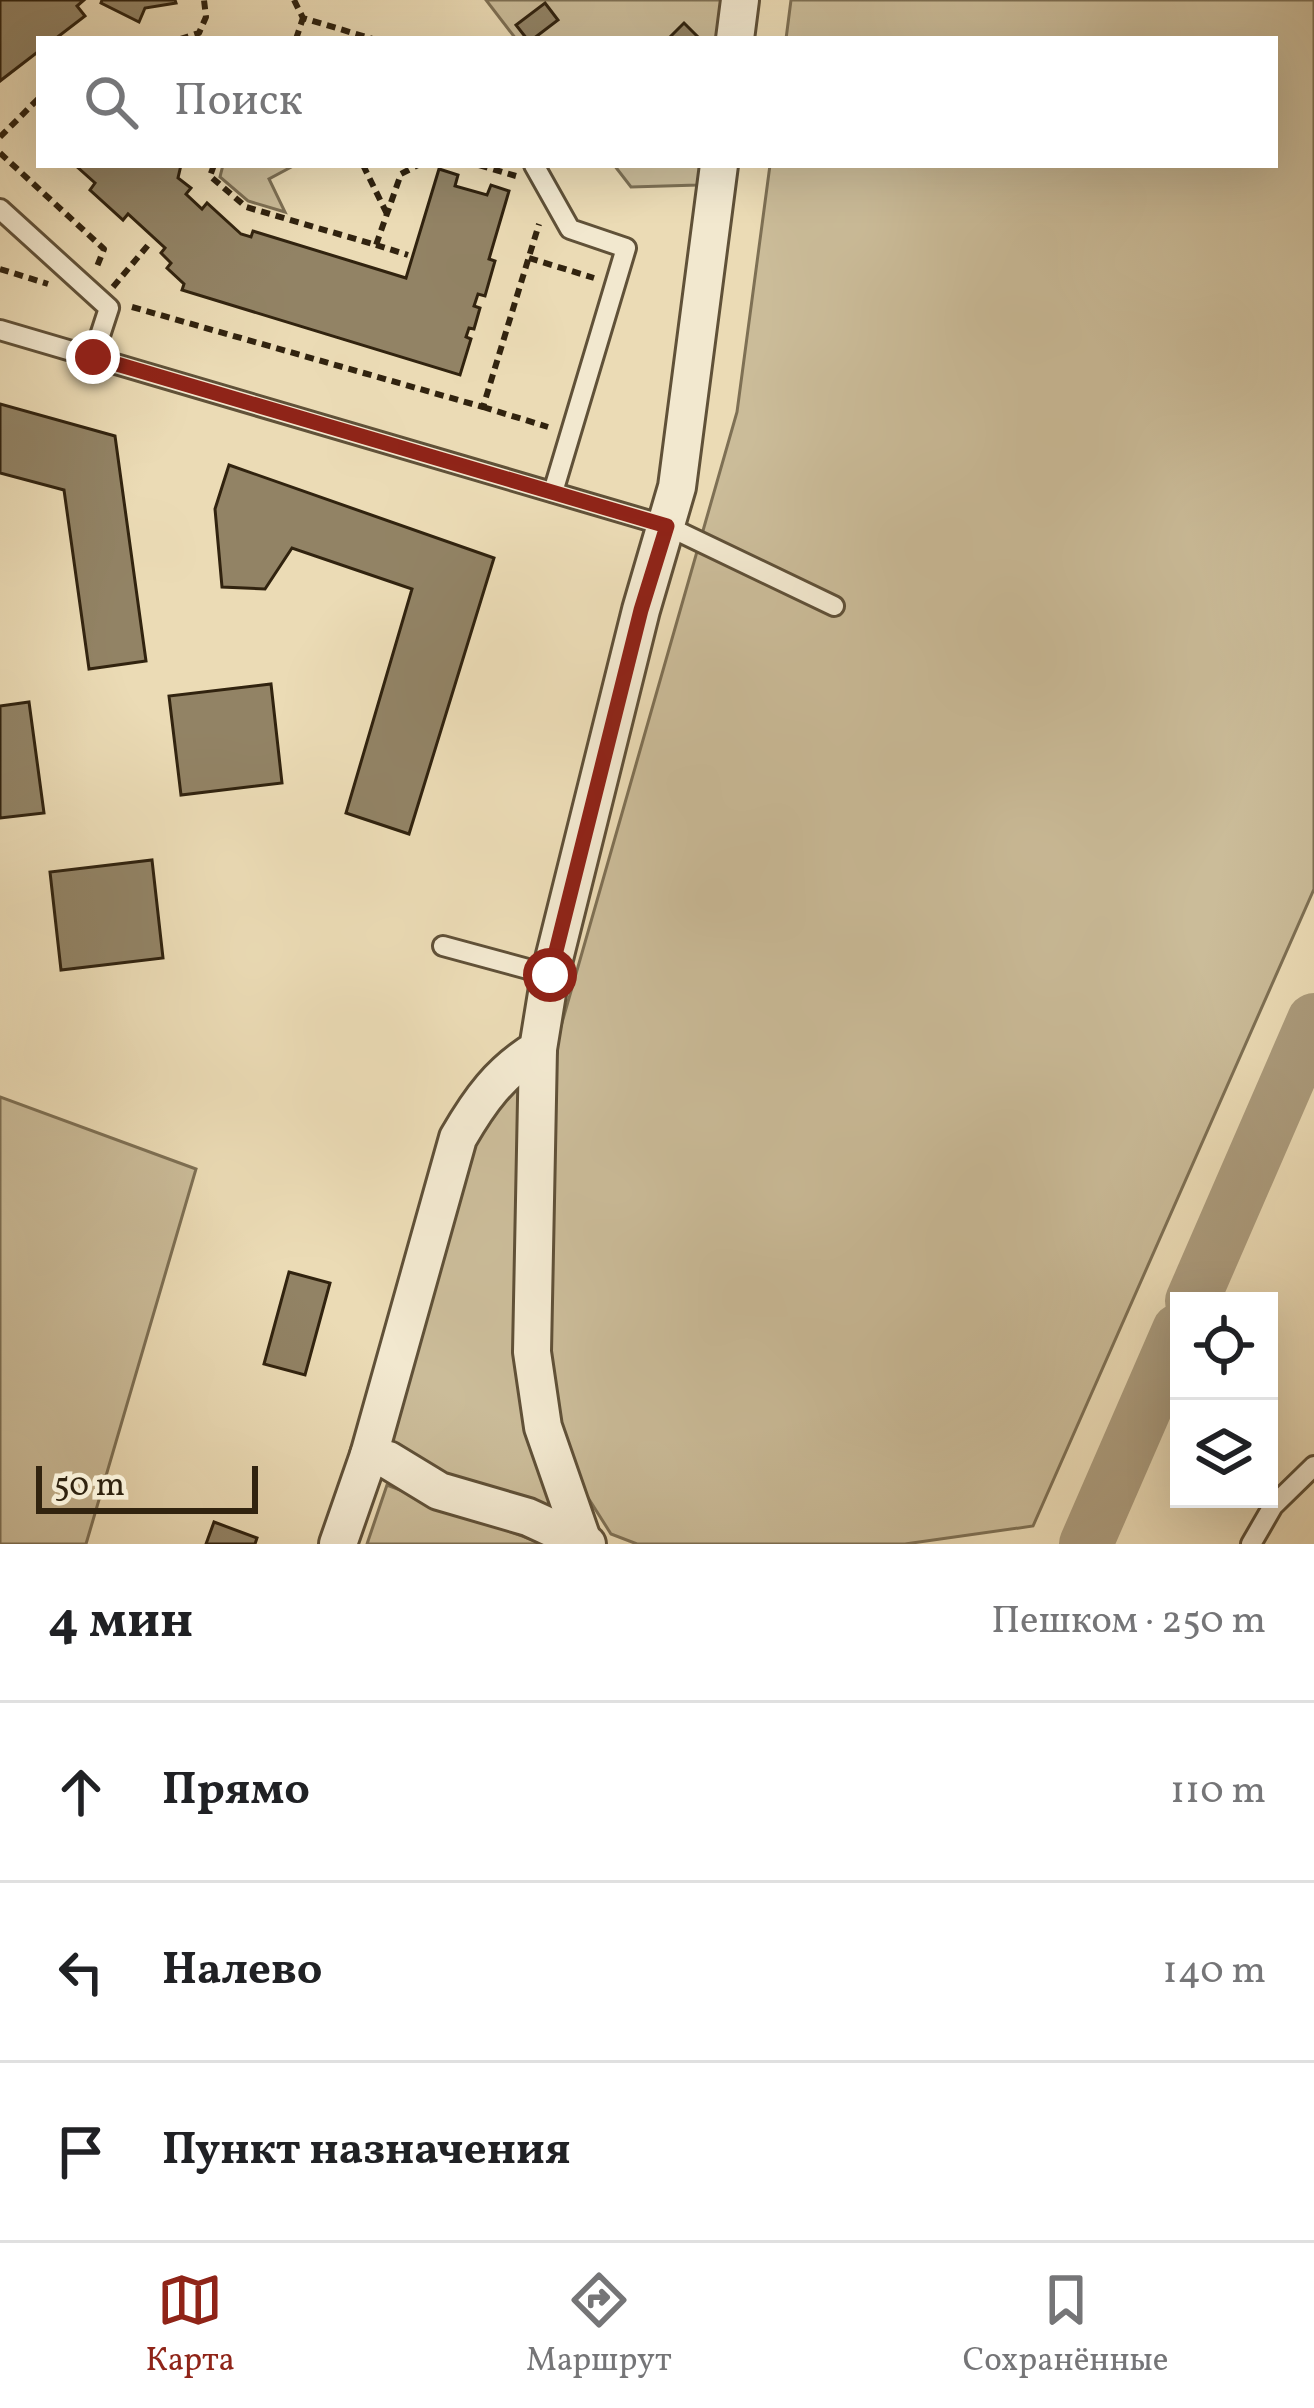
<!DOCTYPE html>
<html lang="ru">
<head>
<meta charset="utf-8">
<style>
	:root { --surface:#fff; --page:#f6f6f6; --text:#202124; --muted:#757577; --line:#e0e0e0; --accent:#8f2418 }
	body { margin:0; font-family:Vollkorn,serif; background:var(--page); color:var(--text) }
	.controls { position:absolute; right:36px; bottom:36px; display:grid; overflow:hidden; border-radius:0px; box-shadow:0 12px 48px #0002 }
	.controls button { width:108px; height:108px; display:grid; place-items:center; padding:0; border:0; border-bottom:3px solid var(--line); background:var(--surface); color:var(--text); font:60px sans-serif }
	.scale { position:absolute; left:36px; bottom:30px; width:222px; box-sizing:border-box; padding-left:12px; border:6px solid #31230f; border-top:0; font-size:33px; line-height:42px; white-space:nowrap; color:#31230f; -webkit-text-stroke:9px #f2e8cf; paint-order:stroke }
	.stop { position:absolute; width:36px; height:36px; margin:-27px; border:9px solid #8f2418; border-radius:50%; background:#fff }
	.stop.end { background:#8f2418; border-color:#fff; box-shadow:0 3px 12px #0008 }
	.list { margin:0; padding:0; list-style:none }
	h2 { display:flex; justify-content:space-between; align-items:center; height:156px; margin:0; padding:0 48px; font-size:51px }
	h2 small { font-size:39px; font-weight:400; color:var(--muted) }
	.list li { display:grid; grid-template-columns:78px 1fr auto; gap:36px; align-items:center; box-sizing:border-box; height:180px; padding:0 48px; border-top:3px solid var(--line) }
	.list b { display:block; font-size:45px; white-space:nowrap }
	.list em { font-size:39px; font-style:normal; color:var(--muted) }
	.icon { flex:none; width:66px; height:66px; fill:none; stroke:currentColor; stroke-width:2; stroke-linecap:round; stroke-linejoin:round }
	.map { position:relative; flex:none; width:1314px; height:1544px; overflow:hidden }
	.search { position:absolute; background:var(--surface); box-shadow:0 12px 48px #0002; left:36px; right:36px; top:36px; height:132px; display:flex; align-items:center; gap:30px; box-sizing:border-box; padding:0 42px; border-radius:0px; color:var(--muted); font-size:45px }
	.sheet { height:696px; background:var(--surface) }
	nav { display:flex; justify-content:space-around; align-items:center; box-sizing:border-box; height:168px; border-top:3px solid var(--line); background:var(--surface); font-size:33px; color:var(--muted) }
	nav a { display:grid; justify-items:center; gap:6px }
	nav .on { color:var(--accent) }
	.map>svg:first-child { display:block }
</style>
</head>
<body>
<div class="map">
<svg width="1314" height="1544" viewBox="0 0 1314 1544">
	<rect width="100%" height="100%" fill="#ebdbb5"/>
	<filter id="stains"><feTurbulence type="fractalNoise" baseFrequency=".00167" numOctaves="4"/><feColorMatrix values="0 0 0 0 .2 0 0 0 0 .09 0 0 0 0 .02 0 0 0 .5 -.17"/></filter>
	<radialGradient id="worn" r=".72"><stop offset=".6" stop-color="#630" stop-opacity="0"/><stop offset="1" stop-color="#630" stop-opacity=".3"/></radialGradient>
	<!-- green -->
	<g fill="#cbbc99" stroke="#7e7054" stroke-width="3">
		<polygon points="486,0 726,0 720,39 516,39"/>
		<polygon points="791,0 1314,0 1314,889 1033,1526 905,1544 637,1544 611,1534 568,1466 547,1374 547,1075 737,412 770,165 1275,165 1275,39 786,39"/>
		<polygon points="223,165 295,165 269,179 285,212 248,201 220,177"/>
		<polygon points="614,165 701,165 698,185 631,187"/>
		<polygon points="517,1082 527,1104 564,1515 442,1481 399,1456 387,1426 471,1130"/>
		<polygon points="0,1097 196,1169 86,1544 0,1544"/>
		<polygon points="387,1485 543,1544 367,1544"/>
	</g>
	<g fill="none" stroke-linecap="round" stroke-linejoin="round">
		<!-- river -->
		<g stroke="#ac9c7d" stroke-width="54">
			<polyline points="1192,1301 1314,1020"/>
			<polyline points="1086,1544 1179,1330"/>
		</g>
	</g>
	<!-- building -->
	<g fill="#928365" stroke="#31230f" stroke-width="3">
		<polygon points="0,0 84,0 77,6 85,16 55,39 39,39 39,51 0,81"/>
		<polygon points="102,0 175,0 176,3 145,8 139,22 101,3"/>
		<polygon points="545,3 558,20 533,39 527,39 516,25"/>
		<polygon points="684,23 700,39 668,39"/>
		<polygon points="75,165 181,165 178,178 191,188 186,194 202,209 207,203 241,234 251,237 253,231 406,278 439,169 458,175 455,186 487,195 491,185 509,191 489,259 495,261 485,296 478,294 474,306 480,308 474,329 469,328 466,337 471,339 460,375 182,290 184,284 167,268 171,263 161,253 165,248 128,214 123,220 90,190 95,183"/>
		<polygon points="0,404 115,436 146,661 89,669 64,490 0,473"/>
		<polygon points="229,465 494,558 409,834 346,813 412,589 292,548 265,589 222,587 215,509"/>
		<polygon points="271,684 282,783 181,795 169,696"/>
		<polygon points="29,702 44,813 0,818 0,706"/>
		<polygon points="152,860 163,958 61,970 50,872"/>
		<polygon points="289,1272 330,1283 305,1375 264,1364"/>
		<polygon points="214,1522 257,1538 255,1544 206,1544"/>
	</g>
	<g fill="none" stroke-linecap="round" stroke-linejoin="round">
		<defs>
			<g id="lane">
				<polyline points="534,165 570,229 626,248 553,492"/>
				<polyline points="0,209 109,308 93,357"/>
				<polyline points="0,330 667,526 834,606"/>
				<polyline points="443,946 550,975"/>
				<polyline points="1251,1544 1273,1506 1314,1466"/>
			</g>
			<g id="street">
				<polyline points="735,39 740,0"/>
				<polyline points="538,1049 532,1352 543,1427 583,1542"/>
				<polyline points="369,1455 388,1460 439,1491 528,1517 587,1544"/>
				<path d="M338 1544 369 1455 458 1138C480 1100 500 1072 538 1049L550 975 641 610 677 487 719 165"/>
			</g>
		</defs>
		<!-- lane casing -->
		<use href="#lane" stroke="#605138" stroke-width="24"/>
		<!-- street casing -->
		<use href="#street" stroke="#605138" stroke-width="42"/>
		<!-- path -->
		<g stroke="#31230f" stroke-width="6" stroke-dasharray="9 6" stroke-linecap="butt">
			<polyline points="294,0 303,18 373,39"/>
			<polyline points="180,39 199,33 206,17 204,0"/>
			<polyline points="296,39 303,18"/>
			<polyline points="0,137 39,98"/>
			<polyline points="0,153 104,249 96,269"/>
			<polyline points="214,165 210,176 246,207 376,245 401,174 418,165"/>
			<polyline points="363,165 387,214"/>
			<polyline points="479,165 516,176"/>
			<polyline points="376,245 408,255"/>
			<polyline points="529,258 594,278"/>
			<polyline points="0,269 48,284"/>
			<polyline points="113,287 149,244"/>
			<polyline points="132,307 483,407 539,224"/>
			<polyline points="483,407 548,427"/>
		</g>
		<!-- lane -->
		<use href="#lane" stroke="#f2e8cf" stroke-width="18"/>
		<!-- street -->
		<use href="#street" stroke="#f2e8cf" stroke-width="36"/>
	</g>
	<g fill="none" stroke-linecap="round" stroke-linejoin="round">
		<!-- route -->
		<polyline stroke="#8f2418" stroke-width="15" points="93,357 667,526 641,610 550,975"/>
	</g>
	<rect width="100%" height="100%" filter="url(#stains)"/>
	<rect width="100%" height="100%" fill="url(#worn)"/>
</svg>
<div class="controls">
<button><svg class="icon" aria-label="locate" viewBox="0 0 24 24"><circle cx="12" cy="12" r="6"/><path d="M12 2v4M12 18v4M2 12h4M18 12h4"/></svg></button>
<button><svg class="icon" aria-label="layers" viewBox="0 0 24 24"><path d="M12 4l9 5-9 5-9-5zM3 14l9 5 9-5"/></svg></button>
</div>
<div class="scale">50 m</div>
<div class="stop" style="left:550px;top:975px"></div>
<div class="stop end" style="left:93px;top:357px"></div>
<div class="search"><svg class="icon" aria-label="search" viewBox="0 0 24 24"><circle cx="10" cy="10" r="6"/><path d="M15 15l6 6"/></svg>Поиск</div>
</div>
<section class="sheet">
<h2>4 мин<small>Пешком · 250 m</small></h2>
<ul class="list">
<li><svg class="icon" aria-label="ahead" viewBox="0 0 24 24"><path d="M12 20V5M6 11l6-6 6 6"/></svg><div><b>Прямо</b></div><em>110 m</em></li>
<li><svg class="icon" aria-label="left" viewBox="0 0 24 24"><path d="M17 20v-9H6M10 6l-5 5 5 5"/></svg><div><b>Налево</b></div><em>140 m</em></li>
<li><svg class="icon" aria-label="arrive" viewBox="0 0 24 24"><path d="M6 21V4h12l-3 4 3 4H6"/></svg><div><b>Пункт назначения</b></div></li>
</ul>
</section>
<nav>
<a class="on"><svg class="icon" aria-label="map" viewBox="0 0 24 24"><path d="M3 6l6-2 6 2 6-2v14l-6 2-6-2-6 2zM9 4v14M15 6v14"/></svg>Карта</a>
<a><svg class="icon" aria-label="directions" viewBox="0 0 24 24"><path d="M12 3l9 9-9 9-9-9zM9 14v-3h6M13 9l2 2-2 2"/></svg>Маршрут</a>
<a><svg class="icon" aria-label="saved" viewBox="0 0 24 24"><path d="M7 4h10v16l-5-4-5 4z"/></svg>Сохранённые</a>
</nav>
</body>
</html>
